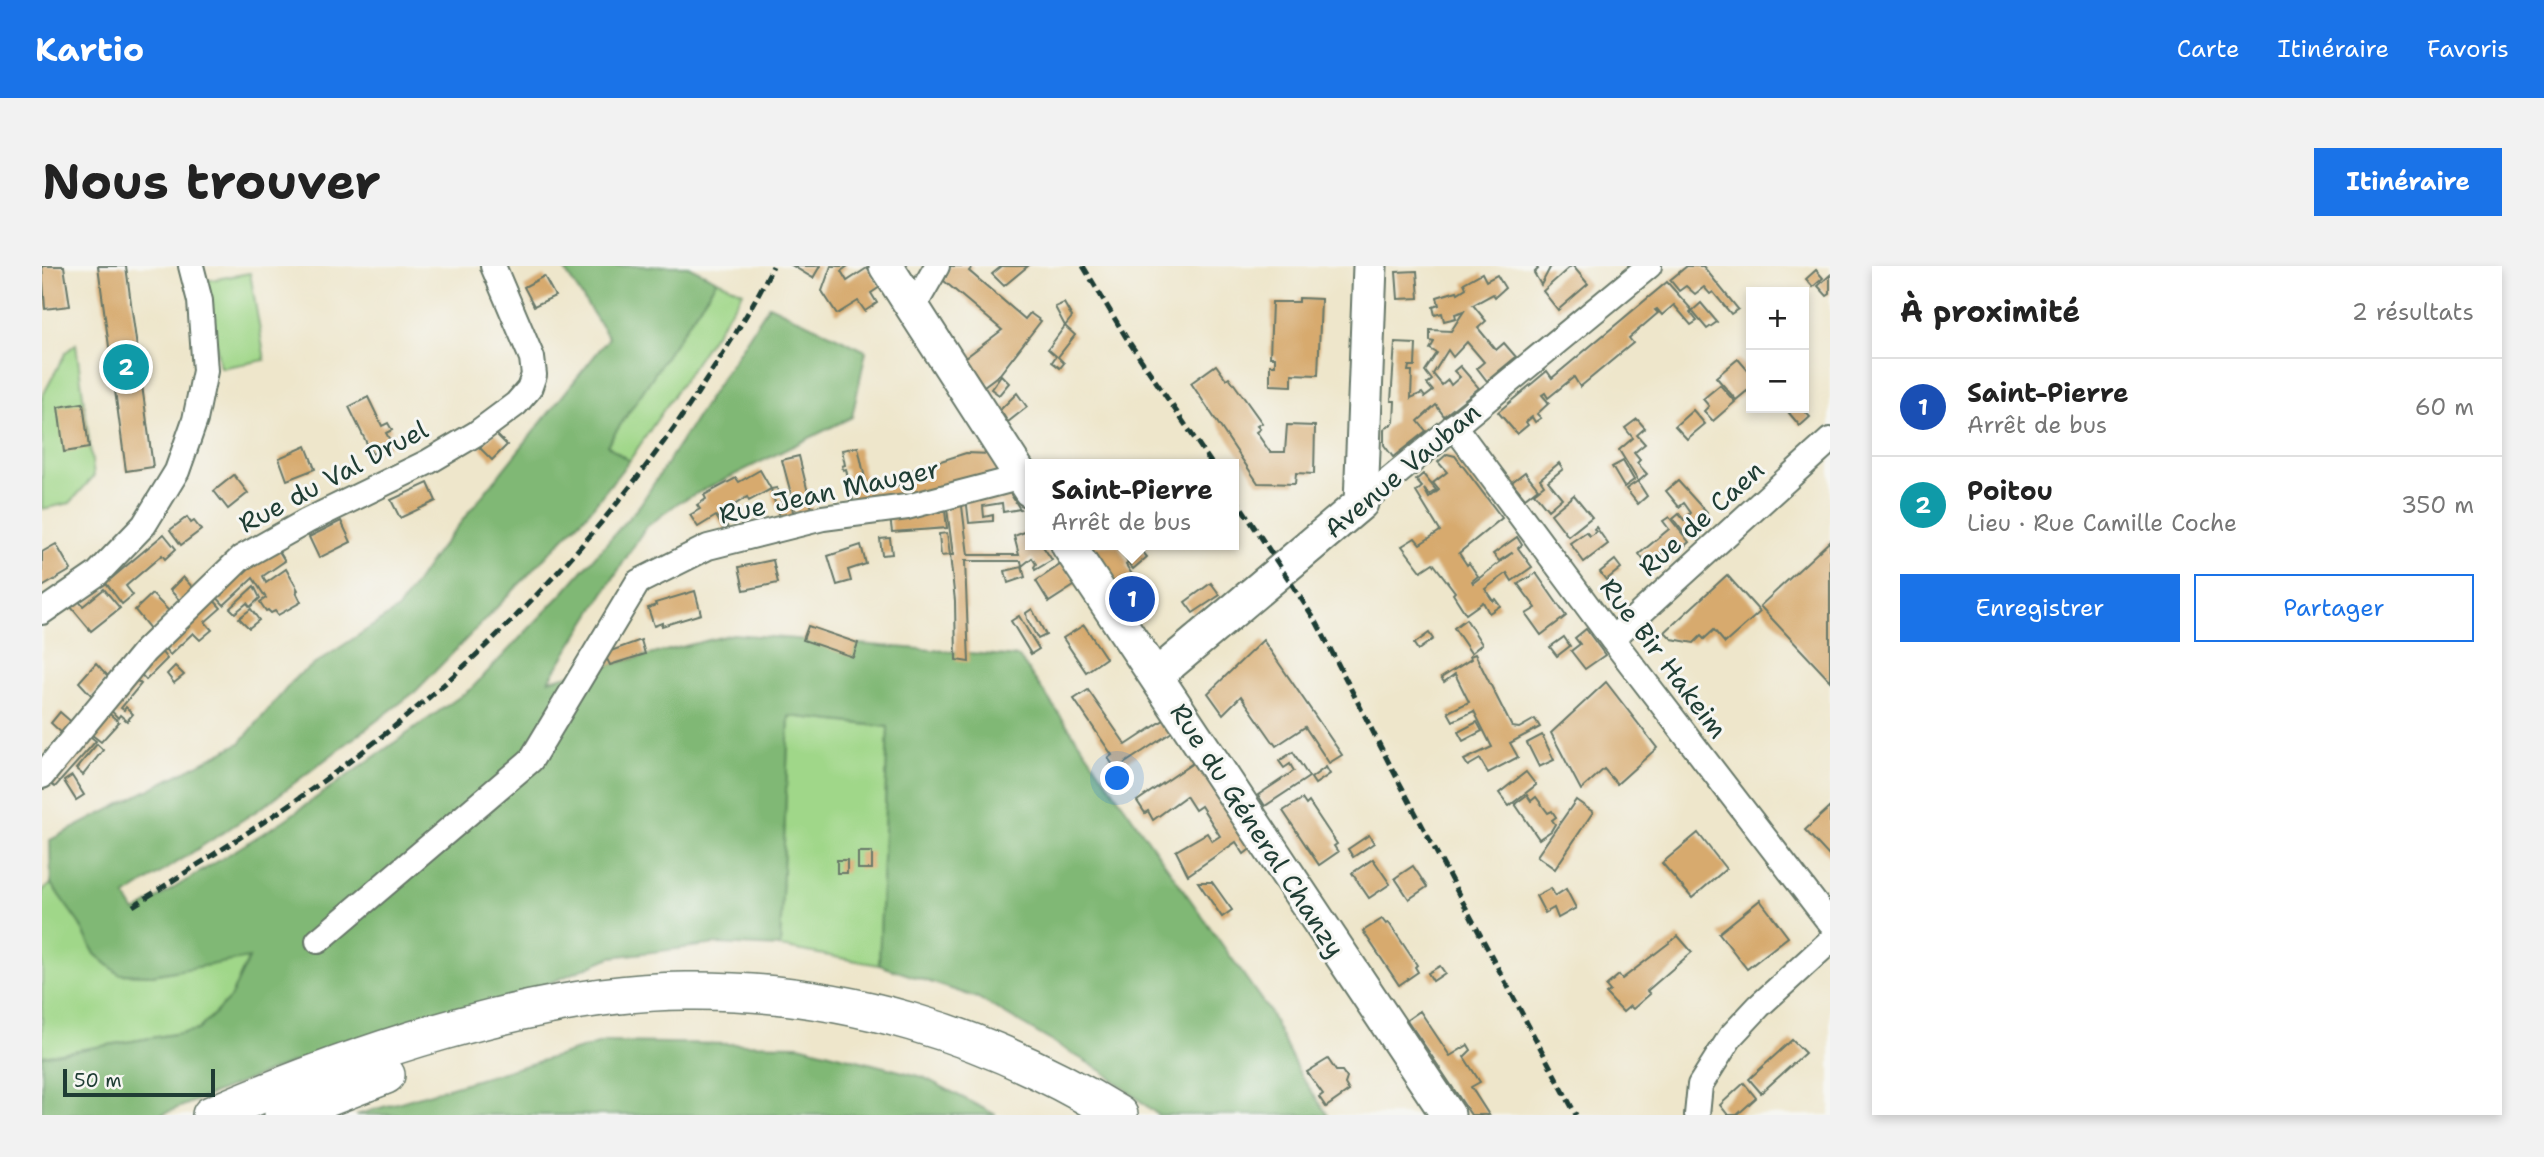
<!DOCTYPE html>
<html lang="fr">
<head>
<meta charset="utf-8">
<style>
	:root { --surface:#fff; --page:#f2f2f2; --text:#222; --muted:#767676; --line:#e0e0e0; --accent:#1a73e8 }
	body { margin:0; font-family:"Shantell Sans",sans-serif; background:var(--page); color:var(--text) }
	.controls { position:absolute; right:21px; top:21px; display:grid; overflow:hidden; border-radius:0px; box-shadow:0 4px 10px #0003 }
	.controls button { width:63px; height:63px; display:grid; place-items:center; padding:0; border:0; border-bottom:2px solid var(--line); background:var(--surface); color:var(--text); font:35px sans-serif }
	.scale { position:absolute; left:21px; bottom:18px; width:152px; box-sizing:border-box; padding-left:7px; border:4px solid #1f3d34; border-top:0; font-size:19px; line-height:24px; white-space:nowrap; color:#1f3d34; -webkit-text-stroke:5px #f6f6f2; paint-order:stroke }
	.you { position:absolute; left:1076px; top:513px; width:24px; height:24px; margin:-18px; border:5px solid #fff; border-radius:50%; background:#1a73e8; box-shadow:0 0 0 10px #1a73e833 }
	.badge { display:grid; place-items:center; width:46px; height:46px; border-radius:50%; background:var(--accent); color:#fff; font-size:23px; font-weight:700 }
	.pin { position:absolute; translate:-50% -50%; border:4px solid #fff; box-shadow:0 2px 7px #0006 }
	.popup { position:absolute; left:983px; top:193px; width:214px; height:91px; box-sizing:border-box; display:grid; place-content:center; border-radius:0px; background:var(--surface); filter:drop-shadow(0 2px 5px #0005); font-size:23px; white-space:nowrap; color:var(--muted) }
	.popup b { font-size:26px; color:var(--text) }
	.popup::after { content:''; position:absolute; left:50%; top:100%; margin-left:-14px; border:14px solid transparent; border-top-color:var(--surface) }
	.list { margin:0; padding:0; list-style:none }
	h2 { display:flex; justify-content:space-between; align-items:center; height:91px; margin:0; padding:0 28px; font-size:30px }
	h2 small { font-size:23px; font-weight:400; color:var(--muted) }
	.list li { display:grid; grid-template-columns:46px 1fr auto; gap:21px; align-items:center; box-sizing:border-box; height:98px; padding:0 28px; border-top:2px solid var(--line) }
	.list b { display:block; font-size:26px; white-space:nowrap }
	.list p { margin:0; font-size:23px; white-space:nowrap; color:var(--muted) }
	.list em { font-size:23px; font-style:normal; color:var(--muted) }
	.actions { display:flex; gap:14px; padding:21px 28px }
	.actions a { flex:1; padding:16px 0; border:2px solid var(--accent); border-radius:0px; text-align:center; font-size:24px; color:var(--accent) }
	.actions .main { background:var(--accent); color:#fff }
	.map { position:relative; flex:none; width:1788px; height:849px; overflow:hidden; border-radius:0px }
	header { display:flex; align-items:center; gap:42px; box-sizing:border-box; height:98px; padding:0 35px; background:var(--accent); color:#fff }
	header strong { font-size:33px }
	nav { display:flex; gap:38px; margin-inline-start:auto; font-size:24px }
	.intro { display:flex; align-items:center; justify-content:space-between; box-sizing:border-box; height:168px; padding:0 42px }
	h1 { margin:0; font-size:49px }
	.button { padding:18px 32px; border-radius:0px; background:var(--accent); color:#fff; font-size:24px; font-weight:700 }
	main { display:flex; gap:42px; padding:0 42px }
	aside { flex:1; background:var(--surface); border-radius:0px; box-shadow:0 4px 10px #0003 }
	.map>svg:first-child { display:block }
</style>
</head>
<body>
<header>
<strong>Kartio</strong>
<nav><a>Carte</a><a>Itinéraire</a><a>Favoris</a></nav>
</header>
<div class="intro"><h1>Nous trouver</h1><a class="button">Itinéraire</a></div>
<main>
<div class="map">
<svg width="1788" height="849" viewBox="0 0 1788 849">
	<rect width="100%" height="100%" fill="#f6f6f2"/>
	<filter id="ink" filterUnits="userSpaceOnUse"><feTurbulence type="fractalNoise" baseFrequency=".0143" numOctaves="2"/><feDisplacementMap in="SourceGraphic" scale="14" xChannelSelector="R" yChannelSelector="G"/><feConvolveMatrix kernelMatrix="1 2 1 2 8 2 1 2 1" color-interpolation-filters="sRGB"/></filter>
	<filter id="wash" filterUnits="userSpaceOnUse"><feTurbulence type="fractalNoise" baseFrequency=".00686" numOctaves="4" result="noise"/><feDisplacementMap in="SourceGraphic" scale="28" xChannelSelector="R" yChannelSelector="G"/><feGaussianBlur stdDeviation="1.57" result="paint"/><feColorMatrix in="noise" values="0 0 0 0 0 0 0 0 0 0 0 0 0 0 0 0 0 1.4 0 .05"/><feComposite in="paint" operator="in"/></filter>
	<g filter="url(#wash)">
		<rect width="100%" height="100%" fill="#eee6cb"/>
		<!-- green -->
		<g fill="#a0d789" stroke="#608a5e" stroke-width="2">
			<polygon points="208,7 223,94 178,102 163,15"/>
			<polygon points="675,14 701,26 587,195 565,179"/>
			<polygon points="34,78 52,210 28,237 0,243 0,131 24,86"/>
			<polygon points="747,450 846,461 837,699 738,681"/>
			<polygon points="9,618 37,657 53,688 77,708 110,709 207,691 188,732 156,764 0,790 0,625"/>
		</g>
		<!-- forest -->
		<g fill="#80b875" stroke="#507a54" stroke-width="2">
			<polygon points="520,0 646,0 675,14 565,179 587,195 545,248 374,425 222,540 83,630 93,646 241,555 430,422 522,326 598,239 727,39 824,85 810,151 637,236 603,262 507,414 691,368 977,391 1227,745 1257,807 1286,849 1116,849 1060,805 936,732 837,699 846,461 747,450 738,681 675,678 569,691 494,723 249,797 118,849 0,849 0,790 156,764 188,732 207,692 110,709 77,708 53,688 37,657 9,618 8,574 198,477 255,410 356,343 395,286 567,72"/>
			<polygon points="563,776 757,779 881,811 954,849 314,849"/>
		</g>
		<g id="blocks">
			<!-- building -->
			<g fill="#d7aa6e">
				<polygon points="0,0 22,0 28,40 3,43"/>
				<polygon points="56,0 84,0 111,201 84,205"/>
				<polygon points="751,0 778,0 771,12"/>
				<polygon points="789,0 806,0 799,5 805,15 825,2 838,21 829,27 835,37 823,45 816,35 795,48 780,25"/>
				<polygon points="908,0 931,0 927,5 983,53 988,47 999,55 958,108 942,120 923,92 960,64 902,15"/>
				<polygon points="960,0 986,0 962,20 950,8"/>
				<polygon points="1494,0 1509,0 1499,19 1492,7 1496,3"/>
				<polygon points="1529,0 1531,0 1546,18 1516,44 1501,25"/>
				<polygon points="1645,0 1661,0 1696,43 1689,48 1671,26 1668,28 1662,21 1653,28 1644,20 1637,25 1628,14"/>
				<polygon points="1774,4 1781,12 1771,21 1764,13"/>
				<polygon points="1375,5 1377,32 1356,33 1354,6"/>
				<polygon points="1440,7 1444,15 1455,9 1463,22 1453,31 1451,28 1431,39 1444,55 1436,62 1454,84 1462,77 1474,91 1445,115 1435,102 1442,96 1425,76 1411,91 1406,84 1391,108 1400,119 1406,114 1409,119 1418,111 1412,105 1418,100 1437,122 1402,150 1394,139 1376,155 1384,165 1351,191 1342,179 1342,164 1352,156 1353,135 1349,135 1353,77 1374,78 1373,100 1367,100 1366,105 1370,105 1369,132 1380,127 1383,131 1391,125 1385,118 1390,114 1383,105 1395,87 1388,83 1392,76 1388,75 1388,64 1409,65 1422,45 1413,48 1414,52 1402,55 1400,47 1393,49 1391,41 1397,39 1395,31 1415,25 1416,27 1424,22 1422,17"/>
				<polygon points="1788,9 1788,28 1785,30 1776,20"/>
				<polygon points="502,10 513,30 492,40 482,21"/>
				<polygon points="1625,16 1650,44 1648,46 1655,55 1649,59 1632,39 1620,49 1615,43 1613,44 1616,47 1587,72 1591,77 1538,121 1532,111 1506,132 1503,127 1500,129 1507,137 1495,148 1499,152 1493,156 1490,151 1484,156 1486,159 1475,168 1456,146 1505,105 1510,112"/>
				<polygon points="1257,32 1279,33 1276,109 1250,108 1250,120 1228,119 1228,99 1233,99 1233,91 1228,91 1230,36 1257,36"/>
				<polygon points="1022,37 1030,51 1023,60 1013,41"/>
				<polygon points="1659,37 1675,56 1665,63 1650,45"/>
				<polygon points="1023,60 1033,69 1016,91 1022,97 1018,102 1010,96 1014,90 1006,83"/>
				<polygon points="1696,93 1709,108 1709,130 1705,125 1694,134 1674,111"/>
				<polygon points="1174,99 1184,113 1187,111 1220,157 1215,160 1218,163 1214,166 1228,186 1243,186 1245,159 1273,160 1272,208 1254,207 1253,218 1216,217 1149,117"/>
				<polygon points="959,109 967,117 957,129 949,123"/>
				<polygon points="1678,119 1693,136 1671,155 1662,145 1667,140 1661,133"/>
				<polygon points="975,127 985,141 966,156 958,144"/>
				<polygon points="326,131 340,160 346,157 350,164 344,167 350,178 330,188 307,141"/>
				<polygon points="41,137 47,182 22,186 16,141"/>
				<polygon points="1753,142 1760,142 1768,151 1758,160 1747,147"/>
				<polygon points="1651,144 1663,158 1645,173 1633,160"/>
				<polygon points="1595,153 1603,162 1595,169 1603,178 1592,187 1598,194 1595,197 1605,208 1596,216 1605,230 1596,238 1584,223 1596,215 1577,184 1591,172 1583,162"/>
				<polygon points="453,167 465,179 450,194 438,182"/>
				<polygon points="264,180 273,203 245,214 237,192"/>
				<polygon points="816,181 826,226 863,218 861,207 924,187 949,188 960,205 896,226 812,239 804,203 801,204 800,200 803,199 800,184"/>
				<polygon points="1405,188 1413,190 1460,252 1417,287 1425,299 1427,297 1436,310 1430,315 1431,317 1471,286 1457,295 1451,288 1475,271 1480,279 1476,282 1490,301 1470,315 1465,307 1443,323 1451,335 1453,333 1458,340 1447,347 1441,336 1424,348 1411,328 1413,326 1391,297 1379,305 1360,280 1373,272 1378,278 1398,265 1374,226 1380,221 1374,214 1381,208 1394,224 1387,229 1382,223 1387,232 1397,224 1391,217 1405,206 1396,196"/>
				<polygon points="757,190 771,247 755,250 740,194"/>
				<polygon points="1581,195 1592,214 1582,221 1570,201"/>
				<polygon points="1517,197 1521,203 1506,215 1520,232 1506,244 1492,227 1502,219 1498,213"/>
				<polygon points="718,204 729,223 707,235 705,231 678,248 689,267 685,268 674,250 656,261 648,249 658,243 655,239 664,233 662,229 694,212 697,216"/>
				<polygon points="1483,206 1496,222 1483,232 1470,216"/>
				<polygon points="192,209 206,227 186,243 172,225"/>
				<polygon points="1636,215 1665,247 1642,267 1631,253 1637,248 1642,254 1649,247 1642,237 1637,241 1624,225"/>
				<polygon points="386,217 394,235 358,252 349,234"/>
				<polygon points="735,222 740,238 749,235 752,251 738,254 729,223"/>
				<polygon points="966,224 978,243 961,246 960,237 941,240 942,251 951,249 951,255 927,257 924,231"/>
				<polygon points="1532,229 1550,251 1526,270 1509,248"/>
				<polygon points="919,232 926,289 977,289 972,270 988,264 989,279 1000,279 1010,294 993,304 992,301 994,298 990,292 980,300 979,295 923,295 927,396 914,394 913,335 908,289 899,290 897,268 905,267 908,289 911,289 904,235"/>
				<polygon points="903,245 905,262 850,266 848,250"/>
				<polygon points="145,251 149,257 152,255 159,264 139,279 128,264"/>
				<polygon points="1627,251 1647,276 1640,282 1634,275 1605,299 1597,288 1627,263 1621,255"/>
				<polygon points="299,255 309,276 277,292 267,271"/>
				<polygon points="1554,261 1566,278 1542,296 1528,277 1544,266 1548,270 1554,266 1552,263"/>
				<polygon points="122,268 134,283 123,293 120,289 84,320 91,329 80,338 64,317"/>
				<polygon points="848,272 850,288 840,289 838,273"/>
				<polygon points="1788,275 1788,415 1718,340"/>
				<polygon points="14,278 29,304 0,321 0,286"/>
				<polygon points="819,279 824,298 806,304 809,315 795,319 786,290"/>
				<polygon points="1046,279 1076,279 1086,297 1084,299 1098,321 1081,333"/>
				<polygon points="235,282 243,295 221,310 224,317 244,303 256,324 254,326 259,336 236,349 233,345 229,347 226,344 224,345 218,336 224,332 211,312 182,339 172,328 201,300"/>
				<polygon points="1100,285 1105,291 1091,303 1086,297"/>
				<polygon points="731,294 736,317 702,324 697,301"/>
				<polygon points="1573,294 1579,302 1564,314 1558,306"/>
				<polygon points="1021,297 1035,318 1007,336 994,315"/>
				<polygon points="980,301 983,311 966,317 963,305"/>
				<polygon points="1494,307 1524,350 1499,369 1484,348 1494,342 1476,318"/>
				<polygon points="1685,309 1718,346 1683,377 1672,364 1662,373 1659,370 1652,377 1630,373 1623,366"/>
				<polygon points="141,311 153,324 140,337 128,324"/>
				<polygon points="1169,317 1178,329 1151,347 1143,336"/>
				<polygon points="212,320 218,332 208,341 205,337 193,347 188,342"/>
				<polygon points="62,323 78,342 49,365 28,340 36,334 41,340"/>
				<polygon points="653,325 659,348 620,360 620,357 612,360 606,342 614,339 613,337"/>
				<polygon points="110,328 127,345 109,364 93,344"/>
				<polygon points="169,331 179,342 163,356 170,364 158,374 151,367 128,389 120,379"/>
				<polygon points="209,343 217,354 207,362 197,352"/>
				<polygon points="990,343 1004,369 996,373 985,353 984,347"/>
				<polygon points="977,350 997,383 989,388 969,355"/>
				<polygon points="1424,353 1440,378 1429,387 1412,362"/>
				<polygon points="1042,359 1064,392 1044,406 1021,372"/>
				<polygon points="766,360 816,377 811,391 761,374"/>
				<polygon points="1544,363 1563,389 1543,403 1529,385 1538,378 1533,372"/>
				<polygon points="1387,367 1391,373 1376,384 1372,378"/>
				<polygon points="1522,371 1528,380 1515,390 1508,381"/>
				<polygon points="599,374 603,388 568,399 564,391 566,386"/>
				<polygon points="1221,374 1300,489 1287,497 1263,461 1234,480 1199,430 1181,448 1166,427"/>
				<polygon points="118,384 125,393 104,414 96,405"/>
				<polygon points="1433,388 1470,461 1477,462 1493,453 1498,461 1468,477 1476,491 1446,507 1438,493 1426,500 1422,494 1450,481 1432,445 1411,455 1406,446 1427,436 1413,408 1402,416 1399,412 1429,393 1428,390"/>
				<polygon points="54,397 66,410 50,430 37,416"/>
				<polygon points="133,400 142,409 132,417 125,408"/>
				<polygon points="89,410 99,418 79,442 82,444 84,441 91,448 85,455 78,449 76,452 65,440"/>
				<polygon points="1564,416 1615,482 1575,518 1562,503 1539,524 1509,467"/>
				<polygon points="1046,424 1084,479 1125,452 1133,464 1074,503 1066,492 1070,489 1032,433"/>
				<polygon points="63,444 77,456 59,476 45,465"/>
				<polygon points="18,446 34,460 24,471 9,457"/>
				<polygon points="1435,456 1440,465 1421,475 1416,466"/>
				<polygon points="44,467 54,475 13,521 6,516"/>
				<polygon points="1500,469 1512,494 1497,501 1485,477"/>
				<polygon points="55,478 61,484 41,509 34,503"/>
				<polygon points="1251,486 1267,511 1223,540 1216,529 1252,505 1248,498 1242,502 1237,495"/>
				<polygon points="1154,495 1211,581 1202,588 1194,576 1146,609 1134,585 1165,567 1170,575 1178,570 1159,540 1153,544 1144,530 1111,554 1106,545 1103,547 1095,535"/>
				<polygon points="1284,501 1288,508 1273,518 1269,512"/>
				<polygon points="1484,506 1494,519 1467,540 1457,527"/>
				<polygon points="30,510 42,529 34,534 22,515"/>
				<polygon points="1485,529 1489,535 1494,531 1506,547 1510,545 1514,551 1510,554 1513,558 1509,565 1497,573 1473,538"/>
				<polygon points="1260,533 1264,539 1267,536 1295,578 1292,580 1296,586 1277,599 1241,545"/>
				<polygon points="1534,534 1551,546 1513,603 1495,590"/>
				<polygon points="1788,541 1788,591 1763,564"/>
				<polygon points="1656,567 1684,603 1650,632 1620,597"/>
				<polygon points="1327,569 1332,577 1311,591 1306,583"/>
				<rect x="816" y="586" width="14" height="17"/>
				<polygon points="1331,593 1348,618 1327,632 1310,607"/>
				<rect x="795" y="594" width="10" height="13"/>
				<polygon points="1371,600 1385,621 1367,633 1353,612"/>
				<polygon points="1156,616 1170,616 1190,644 1180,651"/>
				<polygon points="1509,622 1513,630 1524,623 1534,642 1516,652 1512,642 1503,647 1494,630"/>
				<polygon points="1718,634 1746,671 1705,703 1677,667"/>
				<polygon points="1340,653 1344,658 1347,657 1375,699 1373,701 1376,706 1357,719 1321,665"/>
				<polygon points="1636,670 1650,686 1605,725 1608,728 1591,743 1588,740 1581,746 1564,728 1568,725 1564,720 1577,709 1580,713"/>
				<polygon points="1398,700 1403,707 1391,715 1386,707"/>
				<polygon points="1378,745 1408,790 1426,779 1429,784 1422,791 1438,816 1429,821 1447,849 1429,849 1387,786 1365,754"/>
				<polygon points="1750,774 1763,787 1719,827 1707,813"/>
				<polygon points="1286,793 1294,805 1300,805 1305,812 1303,818 1307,825 1284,841 1277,831 1281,828 1265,806"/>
				<polygon points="1702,817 1714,832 1695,849 1686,849 1678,839"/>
			</g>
		</g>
	</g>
	<g filter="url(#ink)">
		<use href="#blocks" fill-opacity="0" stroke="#677869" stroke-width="2"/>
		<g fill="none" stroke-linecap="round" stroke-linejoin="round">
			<defs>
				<g id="street">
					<polyline points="871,42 895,0"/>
					<polyline points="1412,160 1570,373 1788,657"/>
					<polyline points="1319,237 1607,0"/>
					<polyline points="0,346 55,308 102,259 135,205 153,154 163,105 158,35 149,0"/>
					<polyline points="1570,373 1788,174"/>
					<polyline points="0,510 102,386 199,292 265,255 386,196 435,167 474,138 487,123 492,109 490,92 451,0"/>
					<polyline points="276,675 489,494 596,316 666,281 781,252 865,241 980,211"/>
					<polyline points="1655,849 1658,819 1689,770 1717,740 1788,675"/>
				</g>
				<g id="secondary">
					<polyline points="844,0 988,224"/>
					<polyline points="1026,279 1406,849"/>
					<polyline points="1115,409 1319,237 1328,0"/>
				</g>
				<g id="primary">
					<path d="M169 849C309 789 491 726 644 725 799 723 946 768 1077 849"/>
					<polyline points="241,849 344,809"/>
				</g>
			</defs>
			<!-- street casing -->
			<use href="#street" stroke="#677869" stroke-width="28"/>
			<!-- secondary casing -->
			<use href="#secondary" stroke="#677869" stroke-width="37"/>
			<!-- primary casing -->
			<use href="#primary" stroke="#677869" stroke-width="40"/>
			<!-- street -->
			<use href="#street" stroke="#fff" stroke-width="24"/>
			<!-- secondary -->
			<use href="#secondary" stroke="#fff" stroke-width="33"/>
			<!-- primary -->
			<use href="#primary" stroke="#fff" stroke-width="37"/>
			<!-- rail -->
			<g stroke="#1f3d34" stroke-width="5" stroke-dasharray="10 5" stroke-linecap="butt">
				<polyline points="1041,0 1085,73 1170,198"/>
				<polyline points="1192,230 1275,357 1347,497 1534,849"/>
				<path d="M91 640C153 600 217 561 277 518 426 411 554 280 655 128 682 87 709 44 731 0"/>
			</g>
		</g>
	</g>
	<g text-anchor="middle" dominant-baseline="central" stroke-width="6" stroke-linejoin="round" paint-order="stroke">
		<!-- street labels -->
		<g font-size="26" fill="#1f3d34" stroke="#f6f6f2">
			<text transform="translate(1360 204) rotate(-40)">Avenue Vauban</text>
			<text transform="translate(291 210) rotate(-28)">Rue du Val Druel</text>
			<text transform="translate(787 225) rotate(-12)">Rue Jean Mauger</text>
			<text transform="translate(1659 252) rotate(-42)">Rue de Caen</text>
			<text transform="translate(1622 392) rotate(53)">Rue Bir Hakeim</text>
			<text transform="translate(1216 564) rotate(57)">Rue du Géneral Chanzy</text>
		</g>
	</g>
</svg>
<div class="controls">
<button>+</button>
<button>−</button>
</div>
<div class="scale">50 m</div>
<div class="you"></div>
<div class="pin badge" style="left:1090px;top:333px;background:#1a4fb4">1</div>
<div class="popup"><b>Saint-Pierre</b>Arrêt de bus</div>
<div class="pin badge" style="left:84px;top:101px;background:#0f9aa8">2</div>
</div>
<aside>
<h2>À proximité<small>2 résultats</small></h2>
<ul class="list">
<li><span class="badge" style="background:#1a4fb4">1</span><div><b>Saint-Pierre</b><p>Arrêt de bus</p></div><em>60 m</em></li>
<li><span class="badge" style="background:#0f9aa8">2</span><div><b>Poitou</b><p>Lieu · Rue Camille Coche</p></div><em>350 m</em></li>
</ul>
<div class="actions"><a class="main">Enregistrer</a><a>Partager</a></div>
</aside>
</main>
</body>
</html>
